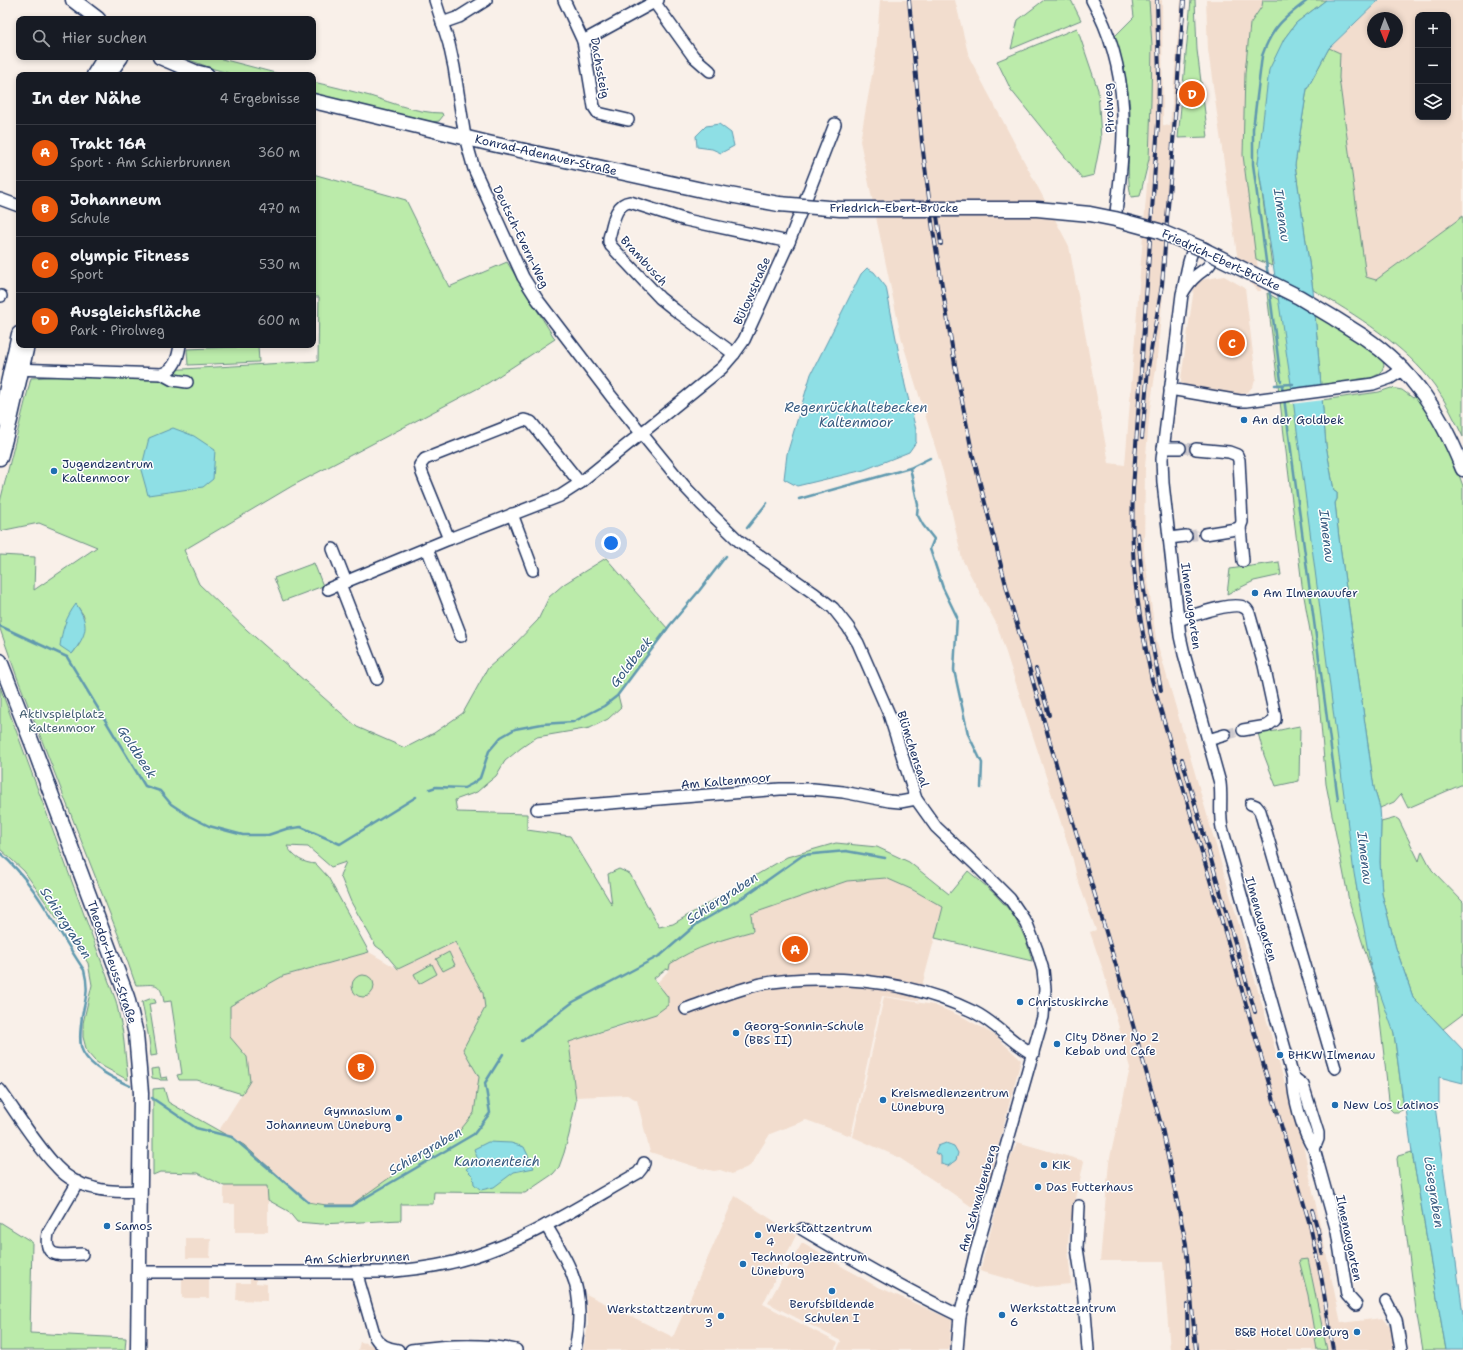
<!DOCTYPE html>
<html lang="de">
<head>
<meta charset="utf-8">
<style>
	:root { --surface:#171b24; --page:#242831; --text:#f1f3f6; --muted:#9ea1a6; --line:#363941; --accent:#ea580c }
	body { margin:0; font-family:"Shantell Sans",sans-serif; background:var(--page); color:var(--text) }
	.controls { position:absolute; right:12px; top:12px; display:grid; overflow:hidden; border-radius:8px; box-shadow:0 2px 6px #0003 }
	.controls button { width:36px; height:36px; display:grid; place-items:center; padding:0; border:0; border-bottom:1px solid var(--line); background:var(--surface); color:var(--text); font:20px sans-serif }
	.compass { position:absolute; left:1367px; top:12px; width:36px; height:36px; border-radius:50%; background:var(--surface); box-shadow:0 2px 6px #0003; rotate:179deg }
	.you { position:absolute; left:611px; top:543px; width:14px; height:14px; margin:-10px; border:3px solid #fff; border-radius:50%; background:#1a73e8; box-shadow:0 0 0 6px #1a73e833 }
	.badge { display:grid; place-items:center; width:26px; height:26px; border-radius:50%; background:var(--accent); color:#fff; font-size:13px; font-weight:700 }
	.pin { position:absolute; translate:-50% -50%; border:2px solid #fff; box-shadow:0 1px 4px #0006 }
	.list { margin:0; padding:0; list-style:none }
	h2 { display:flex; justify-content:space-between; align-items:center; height:52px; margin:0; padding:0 16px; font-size:17px }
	h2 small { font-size:13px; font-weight:400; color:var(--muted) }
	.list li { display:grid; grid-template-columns:26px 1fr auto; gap:12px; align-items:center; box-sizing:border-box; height:56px; padding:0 16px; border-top:1px solid var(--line) }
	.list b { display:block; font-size:15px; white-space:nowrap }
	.list p { margin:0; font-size:13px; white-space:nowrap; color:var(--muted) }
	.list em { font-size:13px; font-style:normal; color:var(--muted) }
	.icon { flex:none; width:22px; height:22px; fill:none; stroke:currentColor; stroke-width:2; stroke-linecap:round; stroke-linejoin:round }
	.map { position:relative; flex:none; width:1463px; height:1350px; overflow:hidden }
	.search { position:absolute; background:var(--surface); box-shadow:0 2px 6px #0003; left:16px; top:16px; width:300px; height:44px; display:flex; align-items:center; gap:10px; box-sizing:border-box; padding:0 14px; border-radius:8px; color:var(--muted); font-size:15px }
	.panel { position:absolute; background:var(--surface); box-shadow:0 2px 6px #0003; left:16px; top:72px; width:300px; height:276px; border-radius:8px }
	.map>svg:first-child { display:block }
</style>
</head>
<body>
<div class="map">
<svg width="1463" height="1350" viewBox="0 0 1463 1350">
	<rect width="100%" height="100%" fill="#f9f0e9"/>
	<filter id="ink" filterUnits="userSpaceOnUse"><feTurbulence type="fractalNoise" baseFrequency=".025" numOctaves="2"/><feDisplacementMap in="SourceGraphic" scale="8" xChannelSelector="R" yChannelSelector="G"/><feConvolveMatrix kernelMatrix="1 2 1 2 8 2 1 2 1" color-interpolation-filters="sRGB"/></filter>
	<g filter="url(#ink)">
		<!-- built -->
		<g fill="#f2ddce" fill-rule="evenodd">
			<polygon points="880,0 955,0 969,57 1069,246 1109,463 1125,465 1149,159 1152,45 1149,0 1162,0 1163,125 1170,126 1181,0 1186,0 1164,283 1156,369 1150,408 1145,467 1144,552 1156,639 1304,1149 1341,1323 1382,1318 1391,1327 1394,1350 1170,1350 1163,1261 1100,1261 1109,1162 1130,1068 1104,973 1090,932 1096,930 1077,878 1073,860 997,625 962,559 943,472 902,341 860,141 876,53"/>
			<polygon points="1206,0 1263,0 1262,6 1250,24 1243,155 1261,291 1258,291 1252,284 1240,276 1208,50"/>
			<path d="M1379 0H1463V216L1376 280 1366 277 1339 78 1340 53 1329 48ZM1418 15H1448V117H1418ZM1373 18H1397V42H1373Z"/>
			<polygon points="1224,276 1245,288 1256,378 1253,386 1248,392 1238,396 1188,387 1181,383 1181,379 1194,288 1200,280"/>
			<polygon points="886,878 913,890 943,907 918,1001 882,996 851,1136 806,1120 770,1134 750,1166 732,1174 720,1170 714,1171 696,1167 650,1152 637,1100 627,1095 575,1097 569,1042 626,1025 663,989 657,983 669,970 670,964 679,958 713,942 753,931 750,914 847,881"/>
			<polygon points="455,942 483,993 485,1008 463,1049 479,1077 474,1113 458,1133 440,1142 351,1205 326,1205 308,1202 244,1145 218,1132 250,1081 247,1057 230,1037 230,1006 283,976 369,952 398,969"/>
			<polygon points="884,997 934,1005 963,1017 996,1036 1021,1060 981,1210 972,1207 939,1184 898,1157 853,1137"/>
			<polygon points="1017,1142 1084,1161 1069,1231 1068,1248 1071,1284 1036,1287 980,1271 1009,1162"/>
			<polygon points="224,1186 268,1186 268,1232 235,1232 235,1204 224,1204"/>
			<polygon points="735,1196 796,1235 763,1304 838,1343 834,1350 583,1350 588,1326 586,1294 673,1337"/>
			<polygon points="186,1238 211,1238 210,1258 186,1258"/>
			<polygon points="802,1243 872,1284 952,1320 949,1350 837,1350 841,1341 768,1303"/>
			<polygon points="192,1275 199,1275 200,1279 209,1279 209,1298 182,1298 182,1279 192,1279"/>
			<polygon points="250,1279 256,1279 256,1283 267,1284 267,1301 236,1300 237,1283 250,1283"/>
			<polygon points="360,1342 366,1343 383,1350 358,1350"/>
		</g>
		<!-- green -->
		<g fill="#bbebaa" stroke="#6b8d84" fill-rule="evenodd">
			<polygon points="1044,0 1071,0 1081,20 1011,49 1018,20"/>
			<path d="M1132 0H1149L1152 45 1151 101 1149 159 1140 196 1131 197C1125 168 1131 140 1130 111 1129 86 1121 60 1115 36L1134 17Z"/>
			<polygon points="1191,0 1195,0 1197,50 1208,137 1178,138"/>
			<polygon points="1263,0 1326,0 1296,23 1284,39 1258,163 1272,266 1256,259 1243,155 1245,73 1250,24 1262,6"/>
			<polygon points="1077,28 1098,90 1101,139 1094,175 1082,178 1011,90 997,61"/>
			<path d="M1329 48 1340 53 1339 78 1366 277 1376 280 1463 216V437C1455 420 1446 402 1435 386 1406 346 1355 314 1313 290L1295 165 1307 89Z"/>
			<polygon points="181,57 214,57 283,75 235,75 214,69"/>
			<path d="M313 82C332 86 351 91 370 96 393 103 417 113 442 113L443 116 439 121 433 122 313 94Z"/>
			<path d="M313 174 406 200 449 287 507 262 555 339 488 383 292 486 184 550 199 584 247 630 357 727 405 748 434 733 463 713 488 668 511 648 538 620 549 597 564 584 606 558 668 629 639 665 618 695 621 707 608 719 590 728 537 737 521 748 505 761 496 776 485 785 477 792 455 800 457 812 527 814V830L570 836 612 905 608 874 619 869 630 874 659 927 673 924 787 857 836 843 877 847 909 862 949 894 968 871C980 881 993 891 1003 903 1017 917 1028 942 1032 961L935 938 943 907 913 890 886 878 847 881 751 914 753 931C724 939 695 947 670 964L669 970 666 969 654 978 657 983 668 997V1005L656 1014 569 1042 576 1101 569 1135 564 1153 559 1167 553 1174 525 1193 434 1192 433 1204H401V1220L321 1224 297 1222 288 1211 268 1200 267 1186H224L198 1173 160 1172 153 1175V1089L164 1088 168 1102 244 1145 308 1202 326 1205H351L440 1142 458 1133 474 1113 479 1077 463 1049 485 1008 483 993 455 942 398 969 383 951 376 946 351 902 340 875 346 862 331 867 308 847 287 846C294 858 303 863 316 864L328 877 369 952 283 976 230 1006V1037L247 1057 250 1081 242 1094 197 1080H179L177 1075 182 1074 171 1001 164 1002C160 980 155 985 136 985L134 980 119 937 17 677 0 629V555L35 557 34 590 97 547 39 523 0 531V502L31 378 318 361 319 297H313ZM76 604 84 616 79 645 72 654Z"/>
			<polygon points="1267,293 1281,301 1358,898 1387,1001 1394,1033 1404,1109 1398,1112 1393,1112 1390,1109 1376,985 1349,901 1326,784 1316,665 1302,585"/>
			<path d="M1315 314C1329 322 1382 351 1384 365L1381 373 1369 379 1321 386Z"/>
			<polygon points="237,345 258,345 259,362 188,365 187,349 237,347"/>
			<path d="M1391 388 1402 390 1413 398 1417 395C1435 421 1453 456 1463 486V784L1408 808 1401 794 1394 802 1380 808 1374 788 1339 538 1335 503 1337 499V493L1334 491 1326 445 1322 400 1379 392Z"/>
			<polygon points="1279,562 1281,575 1254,581 1227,594 1230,569"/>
			<polygon points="314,563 323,586 283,601 274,578"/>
			<polygon points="0,687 116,1001 123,1033 128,1080 104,1067 95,1061 87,1052 83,1037 83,1023 92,985 88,963 24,871 0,849"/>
			<path d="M1300 726 1299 781 1276 786 1264 755 1258 733C1272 733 1286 728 1300 726Z"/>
			<polygon points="1396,818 1399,820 1419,861 1422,851 1432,870 1463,902 1463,1014 1443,1029 1413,997 1396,948 1382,894 1380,862 1381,822"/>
			<polygon points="449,952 455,965 443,971 436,959"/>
			<polygon points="432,964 437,974 419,984 414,974"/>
			<circle cx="363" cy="986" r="11"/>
			<polygon points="152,998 155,1000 156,1003 149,1004 157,1055 151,1056 149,1039 142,1002"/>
			<polygon points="159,1068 161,1078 167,1077 168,1080 160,1080 159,1079 152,1078 151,1069"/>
			<polygon points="1412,1152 1446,1350 1423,1350 1416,1310 1397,1159 1398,1156"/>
			<polygon points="0,1222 32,1242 30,1333 126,1338 125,1350 0,1350"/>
			<polygon points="1308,1259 1327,1350 1317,1350 1308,1295 1299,1260"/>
		</g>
		<!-- water -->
		<g fill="#8edfe5" stroke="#6099af">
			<polygon points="1326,0 1379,0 1329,48 1307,89 1295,165 1313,290 1326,445 1334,491 1337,493 1337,499 1335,503 1339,538 1374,788 1380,808 1381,822 1380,862 1382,894 1396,948 1413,997 1463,1050 1463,1083 1439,1077 1439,1104 1435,1106 1463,1314 1463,1350 1446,1350 1412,1152 1406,1109 1404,1109 1394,1033 1371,968 1354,873 1291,384 1258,163 1269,70 1284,39 1296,23"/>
			<polygon points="719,124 731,133 734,146 721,153 712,149 697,147 696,136 706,126"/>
			<polygon points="867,268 874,272 886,287 905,385 916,430 916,442 909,452 864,470 797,486 784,479 787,454 811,374 861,274"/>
			<polygon points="173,428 194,436 215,450 213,479 203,487 148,495 141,470 149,438"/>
			<path d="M76 604C90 625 87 634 72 654L60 646C62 630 66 617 76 604Z"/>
			<polygon points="488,1142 511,1143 524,1147 534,1168 514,1172 494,1187 481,1190 474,1184 473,1176 466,1169 478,1160 474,1149"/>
			<polygon points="946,1143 954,1146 958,1153 956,1160 948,1166 941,1164 941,1156 935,1153 938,1146"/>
		</g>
		<!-- pier -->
		<polygon fill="#f9f0e9" points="1323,386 1324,400 1291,404 1290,390"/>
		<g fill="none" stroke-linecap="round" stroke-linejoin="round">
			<!-- stream -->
			<g stroke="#6099af" stroke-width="2.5">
				<path d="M1268 276 1253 164V129L1262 56C1272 27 1284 18 1308 0"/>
				<polyline points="1269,287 1281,381"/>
				<polyline points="1275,385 1293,384"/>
				<polyline points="1282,386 1283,393"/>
				<polyline points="1284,398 1338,800"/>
				<polyline points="910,468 918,505 917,514 923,525 934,539 930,549 943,588 957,617 954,670 968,734 982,763 981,788"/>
				<polyline points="799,499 910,468 930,458"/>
				<polyline points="747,528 767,503"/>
				<polyline points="0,626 67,657 145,786 160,791 171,804 189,816 209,826 243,835 268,835 286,829 301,827 340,844 416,797"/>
				<polyline points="430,789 436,787 464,788 472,784 480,778 489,751 501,737 515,729 542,724 573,722 604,706 617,696 670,625 699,591 726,556"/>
				<path d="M0 853C36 883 58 932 84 970 89 989 86 998 82 1016 81 1026 78 1042 83 1052 91 1068 115 1079 130 1086"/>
				<polyline points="522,1041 573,1002 661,955 697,924 745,896 803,855 846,851 885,858"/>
				<polyline points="152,1098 196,1128 232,1137 308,1202"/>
				<polyline points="325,1206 351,1206 474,1134 490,1113 485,1083 503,1054"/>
			</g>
			<!-- minor-tunnel -->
			<g stroke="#cdc9cd" stroke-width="11" stroke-dasharray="11 5.5" stroke-linecap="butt">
				<polyline points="1180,448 1196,449"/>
				<polyline points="1186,536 1205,534"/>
				<polyline points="1225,735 1243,730"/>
			</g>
			<defs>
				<g id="minor">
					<polyline points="435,0 449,44 454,67 465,137 474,169 523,277 537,299 611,396 686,488 701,504 739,541 815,594 833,608 848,627 858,643 889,714 916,799 936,827 977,866 1010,899 1027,924 1037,950 1043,970 1045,989 1043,1017 975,1255 960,1316 957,1350"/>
					<polyline points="564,0 583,41 594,107 598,113 628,120"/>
					<path d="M1092 0C1132 71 1126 142 1115 219"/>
					<polyline points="655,3 693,56 710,71"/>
					<polyline points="442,23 459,17 486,0"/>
					<polyline points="583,41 658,0"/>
					<polyline points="0,199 19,206"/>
					<path d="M1182 294C1185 285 1188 257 1193 251 1202 241 1215 253 1210 264 1207 269 1200 272 1196 276 1190 281 1186 287 1182 294L1162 459 1163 483 1180 636 1184 654 1220 783C1222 799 1219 813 1222 828L1293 1077C1293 1096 1303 1134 1314 1149L1337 1232 1347 1295 1356 1305"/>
					<polyline points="0,296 1,296"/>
					<path d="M734 354 675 310 660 298 611 246 609 242V238C613 225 614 204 630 202L686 220 789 242"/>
					<polyline points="14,369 162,374 173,380 187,382"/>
					<path d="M162 374C175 369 178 358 180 345"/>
					<polyline points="1170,389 1240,401 1246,401 1373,384 1390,378 1404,369"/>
					<polyline points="1163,448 1180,448"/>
					<polyline points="1196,449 1229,452 1237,455 1239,460 1242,522 1240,527 1236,529 1205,534"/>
					<polyline points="512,514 533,570"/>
					<polyline points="1240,527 1243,561"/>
					<polyline points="1169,538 1186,536"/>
					<polyline points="449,539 422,473 420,465 425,459 524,420 531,422 580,483"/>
					<polyline points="427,548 461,636"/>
					<polyline points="333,549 346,582"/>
					<polyline points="340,584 377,679"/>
					<polyline points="328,589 449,539 560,496 580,483 722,368 734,354 744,340 789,242 835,124"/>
					<path d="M1178 620C1192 616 1234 600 1245 608 1247 609 1248 611 1249 613L1264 665 1275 716V720L1267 726 1243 730"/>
					<polyline points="1208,740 1225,735"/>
					<polyline points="1251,804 1256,806 1260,811 1335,1068"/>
					<polyline points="537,809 780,789 813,789 843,792 889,801 900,802 916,799"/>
					<path d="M686 1009C711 1000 735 990 761 984 781 980 801 979 821 979 874 979 926 988 974 1012 996 1023 1012 1043 1033 1054"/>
					<polyline points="1293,1077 1303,1085 1318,1133 1318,1139 1314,1149"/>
					<path d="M0 1090C18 1115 35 1144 57 1167 66 1177 80 1185 94 1188 108 1192 124 1192 140 1191"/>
					<path d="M78 1182 48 1233C43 1261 62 1254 82 1254"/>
					<polyline points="1079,1206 1077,1248 1083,1287 1088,1350"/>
					<path d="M546 1225C555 1241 566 1257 572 1274 582 1298 580 1325 575 1350"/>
					<path d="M802 1229C854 1260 906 1290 960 1316"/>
					<path d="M139 1272H383C409 1270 436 1267 461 1260 525 1243 581 1205 638 1173L642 1168 644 1163"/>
					<path d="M358 1272 359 1282 375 1337C380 1346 388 1349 398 1350"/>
					<polyline points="1386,1301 1396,1320 1401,1350"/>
					<path d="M411 1350C447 1345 481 1343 516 1350"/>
				</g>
				<g id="major">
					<polyline points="73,0 98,19"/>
					<polyline points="160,57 195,72 207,75"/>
					<polyline points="94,75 105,57"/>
					<polyline points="108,75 121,57"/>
					<polyline points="313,101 488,143 702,190 779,204"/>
					<path d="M1364 337C1414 371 1441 414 1463 469"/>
					<polyline points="0,419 19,334"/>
					<polyline points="0,458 10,420 27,345"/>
					<polyline points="0,661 34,748 127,997 136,1034 141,1093 138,1350"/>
				</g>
			</defs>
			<!-- minor casing -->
			<use href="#minor" stroke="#1b2f5e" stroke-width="14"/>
			<!-- major casing -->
			<use href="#major" stroke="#1b2f5e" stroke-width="17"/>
			<!-- minor -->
			<use href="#minor" stroke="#fff" stroke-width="11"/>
			<!-- major -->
			<use href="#major" stroke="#fff" stroke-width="14"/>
			<defs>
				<g id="rail">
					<polyline points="909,0 922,143 933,230 955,365 972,452 1007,589 1062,785 1120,979 1162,1128 1186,1244 1196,1350"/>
					<path d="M1157 0 1159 77 1158 123 1133 489C1132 519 1132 548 1135 578 1138 612 1145 646 1152 680L1310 1225 1322 1281 1333 1350"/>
					<polyline points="936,209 941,244"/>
					<polyline points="1142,438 1148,368 1162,285 1184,0"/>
					<polyline points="1138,534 1142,577 1152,643 1161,690"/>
					<polyline points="1036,669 1049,715"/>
					<polyline points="1182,759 1255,1012"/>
					<polyline points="1312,1210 1318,1230 1322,1253"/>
					<polyline points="1187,1304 1188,1350"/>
				</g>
			</defs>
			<!-- rail casing -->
			<use href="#rail" stroke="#1b2f5e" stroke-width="4"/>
			<!-- rail -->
			<use href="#rail" stroke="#fff" stroke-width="2.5" stroke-dasharray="8" stroke-linecap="butt"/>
			<defs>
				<polyline id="major-bridge" points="779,204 840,209 1037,209 1090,214 1115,219 1159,231 1200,248 1299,297 1334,318 1364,337"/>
			</defs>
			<!-- major-bridge casing -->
			<use href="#major-bridge" stroke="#1b2f5e" stroke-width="17" stroke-linecap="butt"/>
			<!-- major-bridge -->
			<use href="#major-bridge" stroke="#fff" stroke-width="14"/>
		</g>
	</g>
	<!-- markers -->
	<g fill="#1f6fb2" stroke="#fff" stroke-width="1.5">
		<circle cx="1244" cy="420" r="4"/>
		<circle cx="54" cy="471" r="4"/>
		<circle cx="1255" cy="593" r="4"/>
		<circle cx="1020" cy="1002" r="4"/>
		<circle cx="736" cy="1033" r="4"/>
		<circle cx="1057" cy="1044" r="4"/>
		<circle cx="1280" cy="1055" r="4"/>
		<circle cx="883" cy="1100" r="4"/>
		<circle cx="1335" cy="1105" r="4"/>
		<circle cx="399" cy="1118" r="4"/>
		<circle cx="1044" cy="1165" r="4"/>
		<circle cx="1038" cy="1187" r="4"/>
		<circle cx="107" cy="1226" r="4"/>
		<circle cx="758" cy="1235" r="4"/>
		<circle cx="743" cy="1264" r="4"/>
		<circle cx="832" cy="1291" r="4"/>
		<circle cx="1002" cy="1315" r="4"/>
		<circle cx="721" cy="1316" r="4"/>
		<circle cx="1357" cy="1332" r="4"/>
	</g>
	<g text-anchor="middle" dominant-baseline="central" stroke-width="3" stroke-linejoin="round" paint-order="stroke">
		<!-- street labels -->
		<g font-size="12" fill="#1b2f5e" stroke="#fff">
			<text transform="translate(600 68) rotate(80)">Dachssteig</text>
			<text transform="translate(1109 108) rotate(-93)">Pirolweg</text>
			<text transform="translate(546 155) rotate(13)">Konrad-Adenauer-Straße</text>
			<text x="894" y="208">Friedrich-Ebert-Brücke</text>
			<text transform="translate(521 237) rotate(64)">Deutsch-Evern-Weg</text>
			<text transform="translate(1221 260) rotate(25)">Friedrich-Ebert-Brücke</text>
			<text transform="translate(644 261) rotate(47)">Brambusch</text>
			<text transform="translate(752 291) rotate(-66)">Bülowstraße</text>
			<text transform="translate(1191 606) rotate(82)">Ilmenaugarten</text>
			<text transform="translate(913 749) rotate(72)">Blümchensaal</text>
			<text transform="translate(726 781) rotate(-5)">Am Kaltenmoor</text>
			<text transform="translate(1261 919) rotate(74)">Ilmenaugarten</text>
			<text transform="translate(112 962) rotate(71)">Theodor-Heuss-Straße</text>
			<text transform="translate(978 1198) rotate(-74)">Am Schwalbenberg</text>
			<text transform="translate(1349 1238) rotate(78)">Ilmenaugarten</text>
			<text transform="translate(357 1258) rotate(-2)">Am Schierbrunnen</text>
		</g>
		<!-- poi labels -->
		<g font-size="12" fill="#1b2f5e" stroke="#fff" text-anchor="start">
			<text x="1252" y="420">An der Goldbek</text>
			<text x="62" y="464">Jugendzentrum<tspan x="62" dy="14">Kaltenmoor</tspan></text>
			<text x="1263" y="593">Am Ilmenauufer</text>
			<text x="1028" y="1002">Christuskirche</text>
			<text x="744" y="1026">Georg-Sonnin-Schule<tspan x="744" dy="14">(BBS II)</tspan></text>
			<text x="1065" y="1037">City Döner No 2<tspan x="1065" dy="14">Kebab und Cafe</tspan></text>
			<text x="1288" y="1055">BHKW Ilmenau</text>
			<text x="891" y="1093">Kreismedienzentrum<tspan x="891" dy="14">Lüneburg</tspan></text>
			<text x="1343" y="1105">New Los Latinos</text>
			<text x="391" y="1111" text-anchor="end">Gymnasium<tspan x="391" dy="14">Johanneum Lüneburg</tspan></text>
			<text x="1052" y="1165">KiK</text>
			<text x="1046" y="1187">Das Futterhaus</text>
			<text x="115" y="1226">Samos</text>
			<text x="766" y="1228">Werkstattzentrum<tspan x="766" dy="14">4</tspan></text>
			<text x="751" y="1257">Technologiezentrum<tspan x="751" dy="14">Lüneburg</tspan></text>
			<text x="832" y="1304" text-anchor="middle">Berufsbildende<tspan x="832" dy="14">Schulen I</tspan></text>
			<text x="1010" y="1308">Werkstattzentrum<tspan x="1010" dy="14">6</tspan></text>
			<text x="713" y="1309" text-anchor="end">Werkstattzentrum<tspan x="713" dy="14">3</tspan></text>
			<text x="1349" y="1332" text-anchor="end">B&amp;B Hotel Lüneburg</text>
		</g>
		<!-- park labels -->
		<g font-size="12" fill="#435e71" stroke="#fff">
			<text x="62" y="714">Aktivspielplatz<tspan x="62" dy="14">Kaltenmoor</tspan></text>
		</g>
		<!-- water labels -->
		<g font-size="13" font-style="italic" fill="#385b80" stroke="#fff">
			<text transform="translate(1282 215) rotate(82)">Ilmenau</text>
			<text x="856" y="407">Regenrückhaltebecken<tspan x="856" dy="15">Kaltenmoor</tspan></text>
			<text transform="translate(1327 536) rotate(83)">Ilmenau</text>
			<text transform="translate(631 662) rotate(-52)">Goldbeek</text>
			<text transform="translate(137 752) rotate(57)">Goldbeek</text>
			<text transform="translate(1365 858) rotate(83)">Ilmenau</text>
			<text transform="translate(722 898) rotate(-33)">Schiergraben</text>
			<text transform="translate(66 923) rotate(57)">Schiergraben</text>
			<text transform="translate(425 1151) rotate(-30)">Schiergraben</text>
			<text x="497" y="1161">Kanonenteich</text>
			<text transform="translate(1434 1192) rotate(81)">Lösegraben</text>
		</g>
	</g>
</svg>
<div class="controls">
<button>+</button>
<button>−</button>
<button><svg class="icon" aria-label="layers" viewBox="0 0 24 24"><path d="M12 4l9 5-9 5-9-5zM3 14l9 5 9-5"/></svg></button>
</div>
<svg class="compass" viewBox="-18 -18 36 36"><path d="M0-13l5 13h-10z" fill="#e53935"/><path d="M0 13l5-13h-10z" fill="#9ea1a6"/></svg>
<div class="you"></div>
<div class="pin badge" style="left:795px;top:949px">A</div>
<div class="pin badge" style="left:361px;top:1067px">B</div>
<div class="pin badge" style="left:1232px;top:343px">C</div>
<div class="pin badge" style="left:1192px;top:94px">D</div>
<div class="search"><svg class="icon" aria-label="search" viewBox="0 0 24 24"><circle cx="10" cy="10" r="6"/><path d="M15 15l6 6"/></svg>Hier suchen</div>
<section class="panel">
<h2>In der Nähe<small>4 Ergebnisse</small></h2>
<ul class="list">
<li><span class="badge">A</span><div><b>Trakt 16A</b><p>Sport · Am Schierbrunnen</p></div><em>360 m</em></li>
<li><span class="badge">B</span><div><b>Johanneum</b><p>Schule</p></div><em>470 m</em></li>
<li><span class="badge">C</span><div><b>olympic Fitness</b><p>Sport</p></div><em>530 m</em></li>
<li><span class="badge">D</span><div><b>Ausgleichsfläche</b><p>Park · Pirolweg</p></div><em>600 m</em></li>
</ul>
</section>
</div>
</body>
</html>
